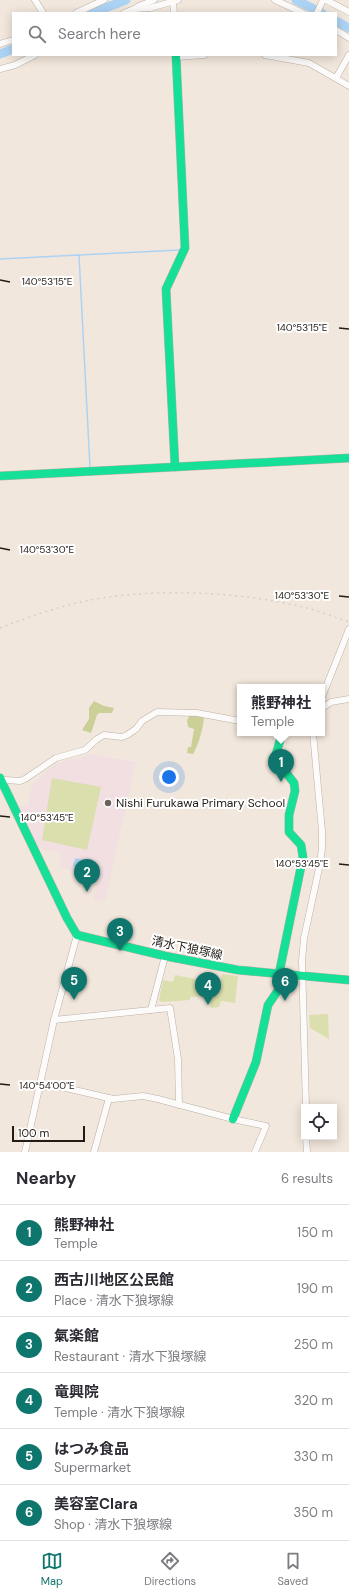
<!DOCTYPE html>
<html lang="en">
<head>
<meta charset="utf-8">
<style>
	:root { --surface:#fff; --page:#f2f2f3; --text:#2b2b33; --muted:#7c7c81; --line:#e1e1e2; --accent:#0f766e }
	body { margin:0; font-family:"DM Sans","Noto Sans JP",sans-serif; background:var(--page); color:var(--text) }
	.controls { position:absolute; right:12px; bottom:12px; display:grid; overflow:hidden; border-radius:0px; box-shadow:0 2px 10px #0003 }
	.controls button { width:36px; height:36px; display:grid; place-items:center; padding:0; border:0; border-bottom:1px solid var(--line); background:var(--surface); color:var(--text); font:20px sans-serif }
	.scale { position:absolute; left:12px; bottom:10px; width:73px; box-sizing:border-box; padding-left:4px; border:2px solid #231c16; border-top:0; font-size:11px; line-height:14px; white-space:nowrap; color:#231c16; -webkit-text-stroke:3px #fff; paint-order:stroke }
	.you { position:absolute; left:169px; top:777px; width:14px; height:14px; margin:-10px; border:3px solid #fff; border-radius:50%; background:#1a73e8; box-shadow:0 0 0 6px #1a73e833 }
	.badge { display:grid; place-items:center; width:26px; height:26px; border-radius:50%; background:var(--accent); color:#fff; font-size:13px; font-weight:700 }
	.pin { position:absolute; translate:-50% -33px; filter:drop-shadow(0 1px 2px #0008) }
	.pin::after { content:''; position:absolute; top:21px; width:14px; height:12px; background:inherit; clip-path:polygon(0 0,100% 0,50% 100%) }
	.popup { position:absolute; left:237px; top:684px; width:88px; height:52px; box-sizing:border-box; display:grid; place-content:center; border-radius:0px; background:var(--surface); filter:drop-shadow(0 1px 3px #0005); font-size:13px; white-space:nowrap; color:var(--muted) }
	.popup b { font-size:15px; color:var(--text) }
	.popup::after { content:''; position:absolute; left:50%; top:100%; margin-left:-8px; border:8px solid transparent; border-top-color:var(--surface) }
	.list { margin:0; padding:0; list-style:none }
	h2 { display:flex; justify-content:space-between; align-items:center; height:52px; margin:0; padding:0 16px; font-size:17px }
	h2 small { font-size:13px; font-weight:400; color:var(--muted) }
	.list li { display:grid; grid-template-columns:26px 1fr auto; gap:12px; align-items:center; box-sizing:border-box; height:56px; padding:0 16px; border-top:1px solid var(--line) }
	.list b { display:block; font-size:15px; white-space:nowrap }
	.list p { margin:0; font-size:13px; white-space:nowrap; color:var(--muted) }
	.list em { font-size:13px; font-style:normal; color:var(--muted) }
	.icon { flex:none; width:22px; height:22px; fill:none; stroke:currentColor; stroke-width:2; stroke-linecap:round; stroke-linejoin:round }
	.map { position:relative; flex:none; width:349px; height:1152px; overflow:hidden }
	.search { position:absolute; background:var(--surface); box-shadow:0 2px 10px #0003; left:12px; right:12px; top:12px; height:44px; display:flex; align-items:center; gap:10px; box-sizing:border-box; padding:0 14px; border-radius:0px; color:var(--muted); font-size:15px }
	.sheet { height:388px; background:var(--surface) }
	nav { display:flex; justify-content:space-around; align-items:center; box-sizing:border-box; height:56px; border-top:1px solid var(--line); background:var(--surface); font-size:11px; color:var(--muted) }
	nav a { display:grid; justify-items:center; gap:2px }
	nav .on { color:var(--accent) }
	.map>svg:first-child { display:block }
</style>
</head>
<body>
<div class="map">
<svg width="349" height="1152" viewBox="0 0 349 1152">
	<rect width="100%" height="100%" fill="#f2e7dc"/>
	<!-- education -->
	<polygon fill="#f1dfe2" points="91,754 136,762 105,901 93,900 97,876 59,867 61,853 38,848 18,805 28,807 32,784 54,765 66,760 80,758"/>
	<!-- green -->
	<g fill="#dbdfae">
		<polygon points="52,778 101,787 87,850 42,840"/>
		<polygon points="222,974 238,976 235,1003 221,1001 219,1007 211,1008 210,999 207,998 206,996 190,997 190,1000 162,1002 159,1000 163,980 173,982 175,975 220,984"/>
		<polygon points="328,1014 329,1039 310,1028 309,1015"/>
	</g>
	<!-- forest -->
	<g fill="#cbcf98">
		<polygon points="94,701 104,706 114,708 112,713 99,713 97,715 91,733 82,730 89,719 89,708"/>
		<path d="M197 715 204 718C203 728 198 747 193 754L187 753 188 747H191L194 729 188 727 187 721 189 716Z"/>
	</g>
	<!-- water -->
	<polygon fill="#add3f4" points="75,858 92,862 91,870 73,866"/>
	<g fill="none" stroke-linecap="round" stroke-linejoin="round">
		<!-- stream -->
		<g stroke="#add3f4" stroke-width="1.5">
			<polyline points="79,255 180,250"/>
			<polyline points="0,259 79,255 90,468 91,468"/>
		</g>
		<!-- river -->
		<g stroke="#add3f4" stroke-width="9">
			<polyline points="296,0 322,13"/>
			<polyline points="92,13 126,0"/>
			<polyline points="336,21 349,28"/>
			<polyline points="0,54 13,49"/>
		</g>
		<defs>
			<g id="street">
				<polyline points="35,0 43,13"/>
				<polyline points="275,0 303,13"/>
				<polyline points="326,0 349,12"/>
				<polyline points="173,2 174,13"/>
				<polyline points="137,7 154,0"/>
				<polyline points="76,13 104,0"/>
				<polyline points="124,13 134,9 150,8 178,0"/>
				<polyline points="317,13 323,0"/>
				<polyline points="336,30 349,38"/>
				<polyline points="0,44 13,40"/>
				<polyline points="265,55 309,63 349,86"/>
				<polyline points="176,57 204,55"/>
				<polyline points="0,69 15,65 35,55"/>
				<polyline points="336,78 349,55"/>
				<polyline points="322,697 349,629"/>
				<polyline points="322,708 331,702 349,699"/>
				<polyline points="1,784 3,784 5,780 20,781 25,779 56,758 85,750 97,739 104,735 122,737 127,735 136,729 142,721 157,712 197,713 240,721"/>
				<polyline points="151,1010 165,956"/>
				<polyline points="54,1020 170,1008 178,1059 179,1105"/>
				<polyline points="39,1089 53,1085 113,1099 143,1096 158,1099 233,1119 266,1126 255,1152"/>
				<polyline points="306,1107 302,961 304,938 320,864 322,848 322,831 313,733"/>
				<polyline points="306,1137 307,1152"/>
				<polyline points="25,1152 54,1020 77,935"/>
				<polyline points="94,1152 109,1098"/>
			</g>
			<g id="fast">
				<polyline points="175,467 166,289 185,248 176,55"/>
				<polyline points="0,476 349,458"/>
				<polyline points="0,778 67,918 77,935 165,956 238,970 349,980"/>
				<polyline points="233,1119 256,1062 268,1005 279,989 280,969 303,857 301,845 289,832 289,815 295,791 294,783 275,758 282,733"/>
			</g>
		</defs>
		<!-- street casing -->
		<use href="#street" stroke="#b9b1a8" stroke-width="7"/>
		<!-- fast casing -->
		<use href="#fast" stroke="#b9b1a8" stroke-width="9"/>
		<!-- street -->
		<use href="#street" stroke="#fdfbfa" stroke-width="6"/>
		<!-- fast -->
		<use href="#fast" stroke="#16e098" stroke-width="8"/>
		<!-- rail -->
		<path stroke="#d3d0cd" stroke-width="1.5" stroke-dasharray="2 4" stroke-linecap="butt" d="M0 628C26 618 54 608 81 602 149 587 236 591 303 607 318 611 334 617 349 622"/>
	</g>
	<!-- ticks -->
	<path fill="none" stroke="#231c16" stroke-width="1.5" d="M0 280 10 282M339 328 349 329M0 548 10 550M339 596 349 597M0 816 10 817M339 864 349 865M0 1084 10 1085"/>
	<!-- markers -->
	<circle fill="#6b635b" stroke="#fff" stroke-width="1.5" cx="108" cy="803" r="4"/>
	<g text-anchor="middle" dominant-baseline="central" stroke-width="4" stroke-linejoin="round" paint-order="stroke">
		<!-- poi labels -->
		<g font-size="12" fill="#231c16" stroke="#fff" text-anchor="start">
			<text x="116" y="803">Nishi Furukawa Primary School</text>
		</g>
		<!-- street labels -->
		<g font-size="12" fill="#231c16" stroke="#fff">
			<text transform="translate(187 948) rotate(12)">清水下狼塚線</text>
		</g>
	</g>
	<g font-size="10" text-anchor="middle" fill="#231c16" stroke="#fff" stroke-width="4" stroke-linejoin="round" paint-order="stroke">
		<text x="47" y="285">140°53'15"E</text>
		<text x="302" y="331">140°53'15"E</text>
		<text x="47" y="553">140°53'30"E</text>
		<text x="302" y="599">140°53'30"E</text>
		<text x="47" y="821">140°53'45"E</text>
		<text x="302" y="867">140°53'45"E</text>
		<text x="47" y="1089">140°54'00"E</text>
	</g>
</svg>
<div class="controls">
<button><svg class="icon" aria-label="locate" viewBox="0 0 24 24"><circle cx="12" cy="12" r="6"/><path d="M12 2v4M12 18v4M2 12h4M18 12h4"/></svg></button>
</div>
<div class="scale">100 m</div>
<div class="you"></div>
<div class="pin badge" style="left:281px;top:782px">1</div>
<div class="popup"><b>熊野神社</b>Temple</div>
<div class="pin badge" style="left:87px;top:892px">2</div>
<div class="pin badge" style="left:120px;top:951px">3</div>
<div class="pin badge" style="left:208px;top:1005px">4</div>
<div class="pin badge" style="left:74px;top:1000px">5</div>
<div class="pin badge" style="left:285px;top:1001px">6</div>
<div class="search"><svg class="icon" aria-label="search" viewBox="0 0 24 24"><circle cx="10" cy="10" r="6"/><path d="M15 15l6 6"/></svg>Search here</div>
</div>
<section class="sheet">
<h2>Nearby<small>6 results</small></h2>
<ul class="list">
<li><span class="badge">1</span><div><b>熊野神社</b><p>Temple</p></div><em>150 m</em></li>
<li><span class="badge">2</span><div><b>西古川地区公民館</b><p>Place · 清水下狼塚線</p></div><em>190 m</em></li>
<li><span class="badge">3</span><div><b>氣楽館</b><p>Restaurant · 清水下狼塚線</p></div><em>250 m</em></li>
<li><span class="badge">4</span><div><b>竜興院</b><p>Temple · 清水下狼塚線</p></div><em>320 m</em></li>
<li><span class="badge">5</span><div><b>はつみ食品</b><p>Supermarket</p></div><em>330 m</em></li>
<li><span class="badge">6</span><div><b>美容室Clara</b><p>Shop · 清水下狼塚線</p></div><em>350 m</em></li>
</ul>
</section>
<nav>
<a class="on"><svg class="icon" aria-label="map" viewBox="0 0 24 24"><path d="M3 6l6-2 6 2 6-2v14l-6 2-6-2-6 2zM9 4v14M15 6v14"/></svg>Map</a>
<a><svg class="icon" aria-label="directions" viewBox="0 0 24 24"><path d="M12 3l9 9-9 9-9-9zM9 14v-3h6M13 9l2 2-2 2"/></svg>Directions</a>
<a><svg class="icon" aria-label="saved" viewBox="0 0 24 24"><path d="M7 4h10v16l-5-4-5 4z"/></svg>Saved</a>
</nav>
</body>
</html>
